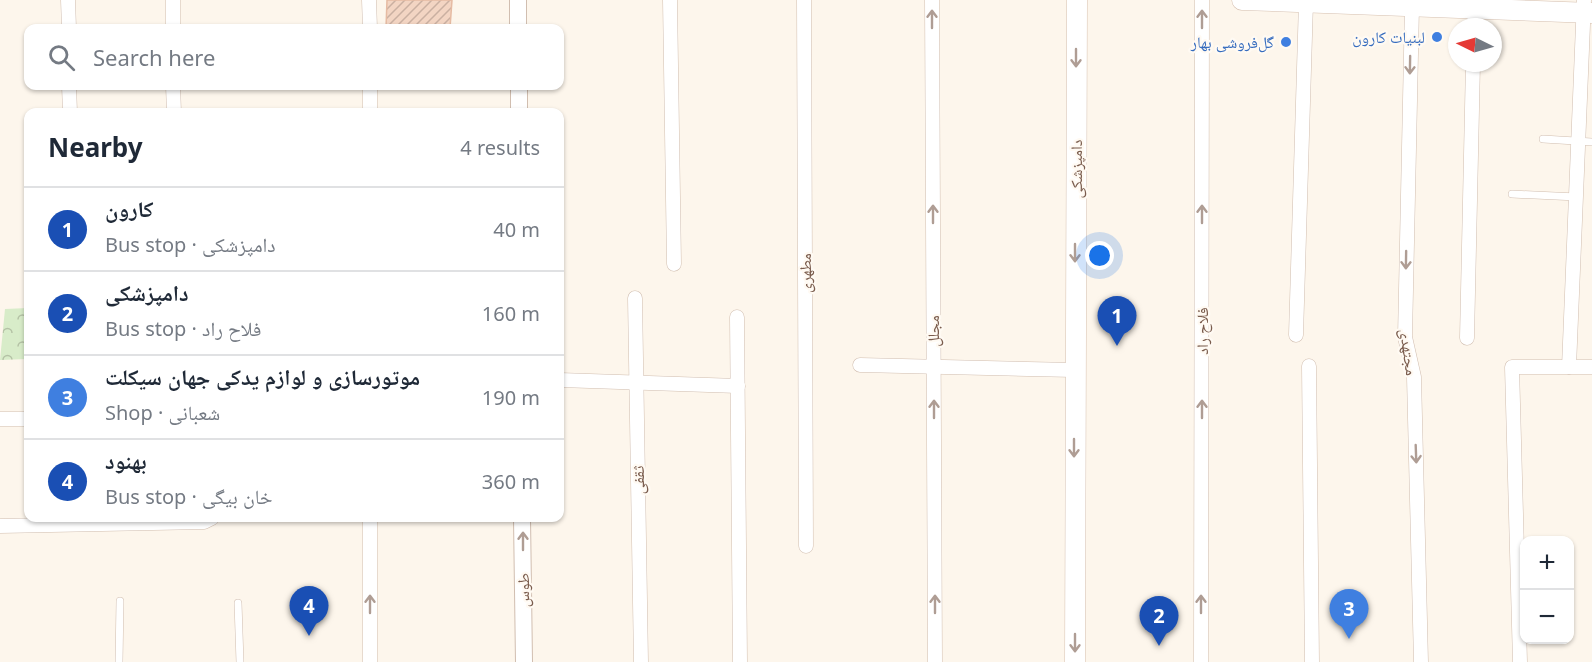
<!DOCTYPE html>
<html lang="en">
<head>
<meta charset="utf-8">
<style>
	:root { --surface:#fff; --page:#f2f2f3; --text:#1f2937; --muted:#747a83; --line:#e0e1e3; --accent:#e76f51 }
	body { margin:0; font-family:"Noto Sans","Noto Naskh Arabic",sans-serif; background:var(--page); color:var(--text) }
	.controls { position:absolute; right:18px; bottom:18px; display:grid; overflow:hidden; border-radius:12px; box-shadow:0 2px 4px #0004 }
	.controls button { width:54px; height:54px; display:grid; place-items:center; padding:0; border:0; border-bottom:2px solid var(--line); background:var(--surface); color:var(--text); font:30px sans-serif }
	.compass { position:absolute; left:1448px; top:18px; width:54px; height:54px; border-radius:50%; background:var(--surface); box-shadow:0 2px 4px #0004; rotate:275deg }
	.you { position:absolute; left:1100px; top:256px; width:21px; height:21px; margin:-15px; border:4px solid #fff; border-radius:50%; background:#1a73e8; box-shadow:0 0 0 9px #1a73e833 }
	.badge { display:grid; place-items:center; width:39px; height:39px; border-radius:50%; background:var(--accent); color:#fff; font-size:20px; font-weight:700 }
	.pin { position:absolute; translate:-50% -50px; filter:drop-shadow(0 2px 3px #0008) }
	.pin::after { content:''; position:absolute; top:32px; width:21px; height:18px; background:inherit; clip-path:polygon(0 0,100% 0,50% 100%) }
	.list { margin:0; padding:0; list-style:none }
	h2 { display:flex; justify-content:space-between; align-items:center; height:78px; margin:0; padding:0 24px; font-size:26px }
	h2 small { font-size:20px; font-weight:400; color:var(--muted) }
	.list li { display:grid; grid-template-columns:39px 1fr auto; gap:18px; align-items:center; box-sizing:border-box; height:84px; padding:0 24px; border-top:2px solid var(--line) }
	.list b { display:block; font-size:22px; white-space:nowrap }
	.list p { margin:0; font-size:20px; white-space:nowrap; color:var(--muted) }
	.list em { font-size:20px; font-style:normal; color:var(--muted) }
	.icon { flex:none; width:33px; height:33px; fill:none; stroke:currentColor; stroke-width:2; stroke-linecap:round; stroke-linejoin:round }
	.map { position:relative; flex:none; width:1592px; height:662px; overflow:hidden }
	.search { position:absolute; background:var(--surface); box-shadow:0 2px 4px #0004; left:24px; top:24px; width:540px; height:66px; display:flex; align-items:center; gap:15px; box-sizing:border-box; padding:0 21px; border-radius:12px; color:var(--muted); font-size:22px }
	.panel { position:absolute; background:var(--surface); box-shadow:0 2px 4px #0004; left:24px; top:108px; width:540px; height:414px; border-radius:12px }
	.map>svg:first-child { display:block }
</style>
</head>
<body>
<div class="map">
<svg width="1592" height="662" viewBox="0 0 1592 662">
	<defs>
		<pattern id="park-crowns" width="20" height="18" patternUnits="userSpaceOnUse" patternTransform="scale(1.5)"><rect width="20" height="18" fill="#d8ecc9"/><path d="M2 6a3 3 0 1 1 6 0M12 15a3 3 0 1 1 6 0" fill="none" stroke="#b4c2a5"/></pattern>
		<pattern id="building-hatch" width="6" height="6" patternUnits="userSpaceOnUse" patternTransform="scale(1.5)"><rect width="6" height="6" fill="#f3d5c3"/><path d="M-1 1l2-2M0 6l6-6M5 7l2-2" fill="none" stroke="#cab0a1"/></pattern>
	</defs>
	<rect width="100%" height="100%" fill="#fdf6ec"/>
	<!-- park -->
	<polygon fill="url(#park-crowns)" points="28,308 28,359 0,360 5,309"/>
	<!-- building -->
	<polygon fill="url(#building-hatch)" stroke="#e6bba3" stroke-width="1.5" points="387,0 452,0 450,28 386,28"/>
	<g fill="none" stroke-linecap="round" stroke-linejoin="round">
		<defs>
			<g id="service">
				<polyline points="1543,139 1592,142"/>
				<polyline points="1512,194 1577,197"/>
				<polyline points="238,603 240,662"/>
				<polyline points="119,662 120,601"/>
			</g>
			<g id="minor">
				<polyline points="68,0 69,28"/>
				<polyline points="173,0 173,28"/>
				<polyline points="369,0 370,28"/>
				<polyline points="670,0 674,264"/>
				<polyline points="804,0 806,546"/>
				<polyline points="932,0 935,662"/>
				<polyline points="1412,6 1405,337 1414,377 1421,662"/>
				<polyline points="1474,27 1475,9"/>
				<polyline points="69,86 70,112"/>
				<polyline points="173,86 174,112"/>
				<polyline points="370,86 370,112"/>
				<polyline points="635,298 641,662"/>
				<polyline points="737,317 740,662"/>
				<polyline points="1296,335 1306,2"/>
				<polyline points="1467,338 1473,63"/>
				<polyline points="860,365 1074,370"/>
				<polyline points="1309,366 1312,662"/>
				<polyline points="1569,367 1584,0"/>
				<polyline points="560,380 738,386"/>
				<polyline points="0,419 28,419"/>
				<polyline points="0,526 204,522 212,518"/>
				<polyline points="370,662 370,518"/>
				<polyline points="1201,662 1202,0"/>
				<polyline points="1520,662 1512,367 1592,367"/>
			</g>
			<g id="tertiary">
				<polyline points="518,0 518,28"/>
				<polyline points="519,86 519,112"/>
				<polyline points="522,518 524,662"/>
			</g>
			<g id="secondary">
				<polyline points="1242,0 1592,13"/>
				<polyline points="1075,662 1077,0"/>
			</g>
		</defs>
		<!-- service casing -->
		<use href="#service" stroke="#d1beb0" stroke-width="8"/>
		<!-- minor casing -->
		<use href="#minor" stroke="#d1beb0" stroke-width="15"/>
		<!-- tertiary casing -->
		<use href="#tertiary" stroke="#d1beb0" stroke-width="18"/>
		<!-- secondary casing -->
		<use href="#secondary" stroke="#d6c0b0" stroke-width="21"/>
		<!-- service -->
		<use href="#service" stroke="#fff" stroke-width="7"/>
		<!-- minor -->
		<use href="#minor" stroke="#fff" stroke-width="14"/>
		<!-- tertiary -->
		<use href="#tertiary" stroke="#fff" stroke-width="16"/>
		<!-- secondary -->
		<use href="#secondary" stroke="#fff" stroke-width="20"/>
	</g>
	<!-- one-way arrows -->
	<defs><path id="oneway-shaft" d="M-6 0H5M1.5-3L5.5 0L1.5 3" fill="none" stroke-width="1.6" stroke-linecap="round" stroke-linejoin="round" transform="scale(1.5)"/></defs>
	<g stroke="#af9d94">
		<use href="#oneway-shaft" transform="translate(932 19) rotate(-90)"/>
		<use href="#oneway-shaft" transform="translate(1202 19) rotate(-90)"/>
		<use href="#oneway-shaft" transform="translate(1076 58) rotate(90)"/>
		<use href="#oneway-shaft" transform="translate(1410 65) rotate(91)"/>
		<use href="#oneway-shaft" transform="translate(933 214) rotate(-90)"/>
		<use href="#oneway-shaft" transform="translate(1202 214) rotate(-90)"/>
		<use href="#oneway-shaft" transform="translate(1075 253) rotate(90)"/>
		<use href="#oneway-shaft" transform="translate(1406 260) rotate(91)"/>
		<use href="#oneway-shaft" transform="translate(934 409) rotate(-90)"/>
		<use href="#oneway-shaft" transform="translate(1202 409) rotate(-90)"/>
		<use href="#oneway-shaft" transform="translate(1074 448) rotate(90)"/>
		<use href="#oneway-shaft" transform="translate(1416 454) rotate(88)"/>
		<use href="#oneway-shaft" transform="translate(523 541) rotate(-90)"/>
		<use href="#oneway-shaft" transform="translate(370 604) rotate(-90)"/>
		<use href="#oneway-shaft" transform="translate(935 604) rotate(-90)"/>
		<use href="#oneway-shaft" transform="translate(1201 604) rotate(-90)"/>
		<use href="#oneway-shaft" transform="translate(1075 643) rotate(90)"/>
	</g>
	<!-- markers -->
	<g fill="#3f7fe0" stroke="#fffaf3" stroke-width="2">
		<circle cx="1437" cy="37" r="6"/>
		<circle cx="1286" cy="42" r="6"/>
	</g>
	<g text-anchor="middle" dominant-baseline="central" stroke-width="4.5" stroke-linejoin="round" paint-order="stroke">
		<!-- shop labels -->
		<g font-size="16" fill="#366cbe" stroke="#fffaf3" text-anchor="end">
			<text x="1425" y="37">لبنیات کارون</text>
			<text x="1274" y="42">گل‌فروشی بهار</text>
		</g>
		<!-- street labels -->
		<g font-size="16" fill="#7a5c4d" stroke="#fffaf3">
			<text transform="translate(1076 169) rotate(-90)">دامپزشکی</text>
			<text transform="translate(805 273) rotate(-90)">مطهری</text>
			<text transform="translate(933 331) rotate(-90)">مجلل</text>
			<text transform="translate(1202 331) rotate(-90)">فلاح راد</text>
			<text transform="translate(1409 352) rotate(82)">مجتهدی</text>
			<text transform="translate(638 480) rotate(-91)">ثقفی</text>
			<text transform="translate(523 590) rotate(-90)">طوس</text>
		</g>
	</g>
</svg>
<div class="controls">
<button>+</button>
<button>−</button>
</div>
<svg class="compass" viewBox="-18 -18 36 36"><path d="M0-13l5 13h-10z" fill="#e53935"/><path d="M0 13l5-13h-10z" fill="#747a83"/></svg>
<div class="you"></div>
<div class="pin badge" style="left:1117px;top:346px;background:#1a4fb4">1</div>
<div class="pin badge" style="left:1159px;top:646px;background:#1a4fb4">2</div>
<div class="pin badge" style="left:1349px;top:639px;background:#3f7fe0">3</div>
<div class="pin badge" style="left:309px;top:636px;background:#1a4fb4">4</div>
<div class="search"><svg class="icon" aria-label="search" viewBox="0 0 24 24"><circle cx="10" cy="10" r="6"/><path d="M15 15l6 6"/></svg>Search here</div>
<section class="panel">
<h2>Nearby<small>4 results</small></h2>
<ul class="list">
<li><span class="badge" style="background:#1a4fb4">1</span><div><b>کارون</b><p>Bus stop · دامپزشکی</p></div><em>40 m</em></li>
<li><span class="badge" style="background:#1a4fb4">2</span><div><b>دامپزشکی</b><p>Bus stop · فلاح راد</p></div><em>160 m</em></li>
<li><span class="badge" style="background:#3f7fe0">3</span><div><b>موتورسازی و لوازم یدکی جهان سیکلت</b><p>Shop · شعبانی</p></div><em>190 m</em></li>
<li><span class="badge" style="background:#1a4fb4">4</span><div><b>بهنود</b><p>Bus stop · خان بیگی</p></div><em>360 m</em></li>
</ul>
</section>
</div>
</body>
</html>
